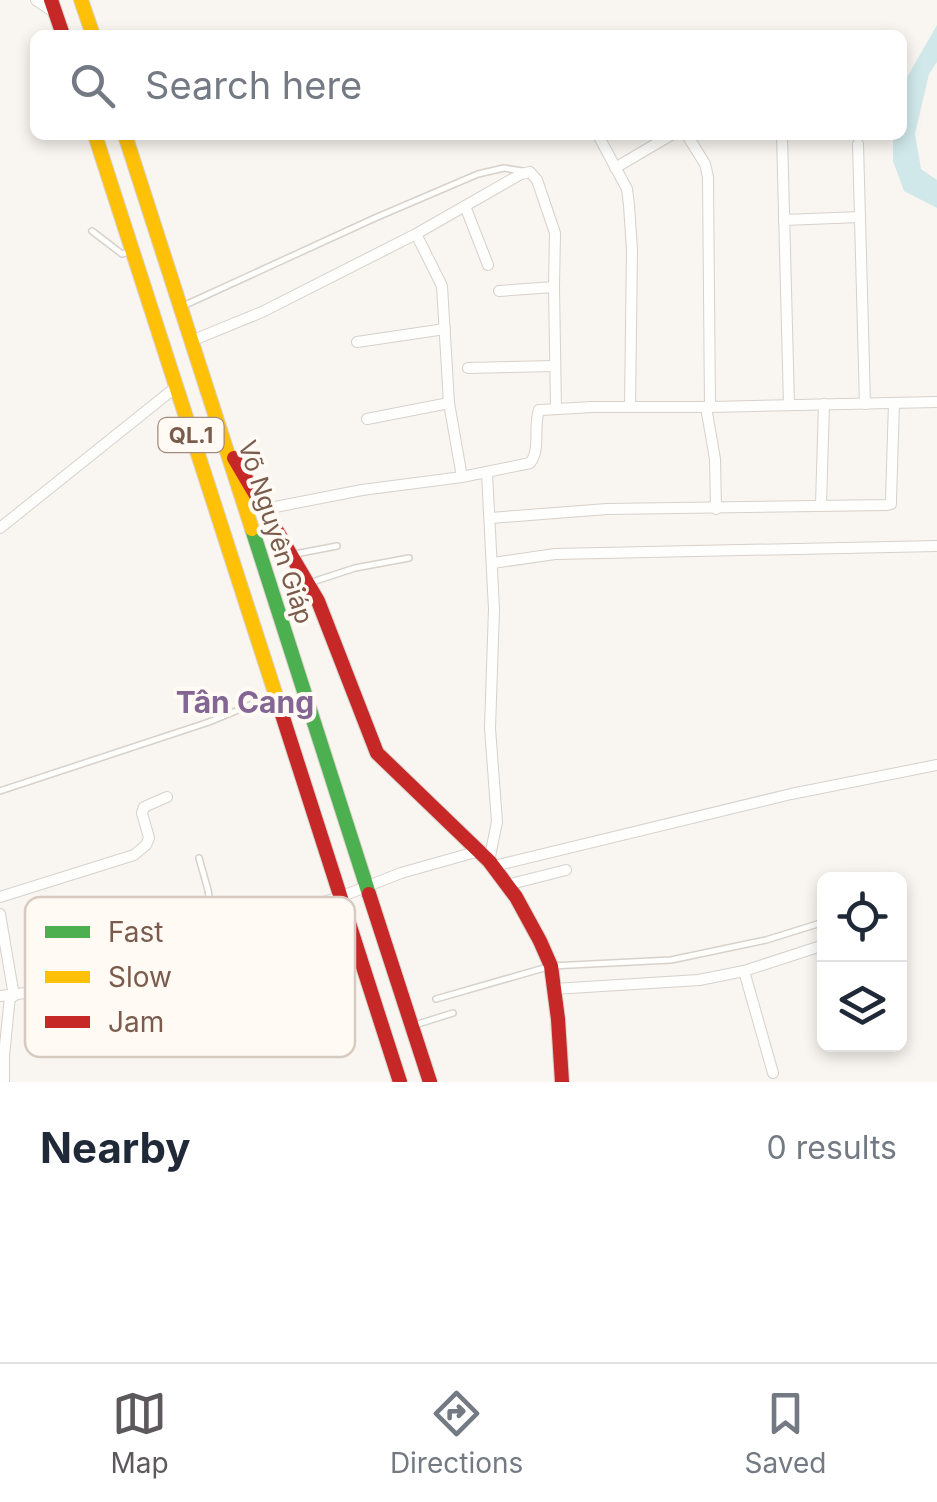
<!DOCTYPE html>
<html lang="en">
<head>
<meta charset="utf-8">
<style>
	:root { --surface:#fff; --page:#f2f2f3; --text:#1f2937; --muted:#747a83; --line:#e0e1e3; --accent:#5c585b }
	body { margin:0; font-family:Inter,sans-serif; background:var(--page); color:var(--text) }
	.controls { position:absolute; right:30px; bottom:30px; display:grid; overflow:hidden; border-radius:15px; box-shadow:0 5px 15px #0003 }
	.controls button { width:90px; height:90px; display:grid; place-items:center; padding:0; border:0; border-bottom:2px solid var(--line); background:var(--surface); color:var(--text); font:50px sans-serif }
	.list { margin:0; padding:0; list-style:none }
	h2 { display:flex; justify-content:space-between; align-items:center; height:130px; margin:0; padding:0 40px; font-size:42px }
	h2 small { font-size:32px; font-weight:400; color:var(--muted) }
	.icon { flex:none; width:55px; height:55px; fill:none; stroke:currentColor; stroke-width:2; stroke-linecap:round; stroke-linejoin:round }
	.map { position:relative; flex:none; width:937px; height:1082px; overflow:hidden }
	.search { position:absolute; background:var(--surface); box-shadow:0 5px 15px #0003; left:30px; right:30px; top:30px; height:110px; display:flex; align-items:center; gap:25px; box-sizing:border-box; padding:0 35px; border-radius:15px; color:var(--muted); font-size:38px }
	.sheet { height:280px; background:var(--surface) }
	nav { display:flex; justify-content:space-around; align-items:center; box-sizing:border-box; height:140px; border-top:2px solid var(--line); background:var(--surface); font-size:28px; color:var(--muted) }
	nav a { display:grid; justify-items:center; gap:5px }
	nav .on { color:var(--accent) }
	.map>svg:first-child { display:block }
</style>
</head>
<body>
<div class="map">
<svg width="937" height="1082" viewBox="0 0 937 1082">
	<rect width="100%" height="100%" fill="#f9f5f0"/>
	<!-- water -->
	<polygon fill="#d0e8ea" points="937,25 937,62 929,74 915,134 921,169 937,180 937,208 904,191 893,161 893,135 902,135 902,95 906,79"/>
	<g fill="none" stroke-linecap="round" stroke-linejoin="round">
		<defs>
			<g id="lane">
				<polyline points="92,231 122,254 129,252"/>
				<polyline points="183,306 375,218 478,174 504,168 522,171"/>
				<polyline points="295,554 337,546"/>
				<polyline points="312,582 355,568 409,558"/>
				<polyline points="0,791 209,722 272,696"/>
				<polyline points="199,858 208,890 215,933"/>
				<polyline points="436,999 551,966 671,960 766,940 824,922"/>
				<polyline points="418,1024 453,1013"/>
			</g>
			<g id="street">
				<polyline points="36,0 55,13"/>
				<polyline points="598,135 627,189 629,205 632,250 630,407"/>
				<polyline points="687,135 705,164 708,177 710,407"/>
				<polyline points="782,135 789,405"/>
				<polyline points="858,144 865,404"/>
				<polyline points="615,168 671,135"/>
				<polyline points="465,206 488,265"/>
				<polyline points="784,220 860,217"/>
				<polyline points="416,234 442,286 449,403 462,477"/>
				<polyline points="499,291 554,287"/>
				<polyline points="191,341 262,312 416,234 521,174 530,172 537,180 555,233 554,287 556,409"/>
				<polyline points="357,342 445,329"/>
				<polyline points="468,368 555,366"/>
				<polyline points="706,407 715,459 716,509"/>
				<polyline points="367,419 449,403"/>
				<polyline points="487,473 494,609 490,728 497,822 489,861"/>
				<polyline points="821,505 824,404"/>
				<path d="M265 509 362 490 462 477 530 463C541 450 533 427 539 410H541L592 407H710L937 402"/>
				<polyline points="490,518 607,509 886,505 891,504 891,499 894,403"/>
				<polyline points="0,528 176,387"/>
				<polyline points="493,563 555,554 937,546"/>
				<polyline points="494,866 791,794 937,765"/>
				<polyline points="507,885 566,870"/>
				<polyline points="0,897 134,855 146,845 149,838 142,813 144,807 167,797"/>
				<polyline points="0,914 14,996"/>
				<polyline points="176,946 213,1025"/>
				<polyline points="744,971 773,1073"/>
				<polyline points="554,989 699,980 744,971 824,945"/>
				<polyline points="0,996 43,991 176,946 340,897 401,873 479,851"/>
				<polyline points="4,1082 4,1056 10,996"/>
			</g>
			<polyline id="fast" points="252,529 369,894"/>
			<g id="slow">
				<polyline points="81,0 93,35"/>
				<polyline points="95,135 278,702"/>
				<polyline points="125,135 252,529"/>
			</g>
			<g id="jam">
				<polyline points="51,0 63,35"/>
				<polyline points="234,458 318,601 377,753 489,861 516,897 540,941 551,966 558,1019 562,1082"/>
				<polyline points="278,702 400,1082"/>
				<polyline points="369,894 430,1082"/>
			</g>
		</defs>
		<!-- lane casing -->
		<use href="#lane" stroke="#d7d1cb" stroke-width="8"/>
		<!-- street casing -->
		<use href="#street" stroke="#d7d1cb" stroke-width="12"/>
		<!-- fast casing -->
		<use href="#fast" stroke="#d9d2cb" stroke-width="16"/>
		<!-- slow casing -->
		<use href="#slow" stroke="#d9d2cb" stroke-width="16"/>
		<!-- jam casing -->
		<use href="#jam" stroke="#d9d2cb" stroke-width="16"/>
		<!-- lane -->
		<use href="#lane" stroke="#fefefd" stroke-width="5"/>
		<!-- street -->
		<use href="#street" stroke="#fefefd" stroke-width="10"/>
		<!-- fast -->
		<use href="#fast" stroke="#4caf50" stroke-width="14"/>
		<!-- slow -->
		<use href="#slow" stroke="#ffc107" stroke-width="14"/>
		<!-- jam -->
		<use href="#jam" stroke="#c62828" stroke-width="14"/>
	</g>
	<g text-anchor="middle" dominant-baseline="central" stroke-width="8" stroke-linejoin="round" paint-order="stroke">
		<!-- shield labels -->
		<rect fill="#fffaf3" stroke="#a28b7f" stroke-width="2.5" x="158.5" y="418" width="65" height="34" rx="8"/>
		<g font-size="22" font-weight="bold" fill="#7a5c4d">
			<text x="191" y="435">QL.1</text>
		</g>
		<!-- street labels -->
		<g font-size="25" fill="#7a5c4d" stroke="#fffaf3">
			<text transform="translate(276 532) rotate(72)">Võ Nguyên Giáp</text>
		</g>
		<!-- quarter labels -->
		<g font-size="30" font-weight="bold" fill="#846695" stroke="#fffaf3">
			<text x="245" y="702">Tân Cang</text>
		</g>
	</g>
	<!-- legend -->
	<rect x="25" y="897" width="330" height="160" rx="15" fill="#fffaf3" stroke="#d7cbc1" stroke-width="2.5"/>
	<rect x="45" y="926" width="45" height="12" fill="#4caf50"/>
	<rect x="45" y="971" width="45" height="12" fill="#ffc107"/>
	<rect x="45" y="1016" width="45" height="12" fill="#c62828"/>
	<g font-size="28" fill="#7a5c4d">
		<text x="108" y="942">Fast</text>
		<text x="108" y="987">Slow</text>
		<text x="108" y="1032">Jam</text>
	</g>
</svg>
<div class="controls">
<button><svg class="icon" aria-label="locate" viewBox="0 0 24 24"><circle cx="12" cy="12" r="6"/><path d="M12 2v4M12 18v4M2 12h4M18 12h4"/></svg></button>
<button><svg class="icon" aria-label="layers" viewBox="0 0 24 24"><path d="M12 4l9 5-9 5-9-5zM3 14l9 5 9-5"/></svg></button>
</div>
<div class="search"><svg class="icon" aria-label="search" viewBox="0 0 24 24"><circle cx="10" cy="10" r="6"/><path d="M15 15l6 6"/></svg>Search here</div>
</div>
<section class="sheet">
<h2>Nearby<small>0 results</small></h2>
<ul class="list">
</ul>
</section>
<nav>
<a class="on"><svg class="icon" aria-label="map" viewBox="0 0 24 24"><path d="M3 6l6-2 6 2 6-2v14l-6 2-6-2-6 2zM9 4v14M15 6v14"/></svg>Map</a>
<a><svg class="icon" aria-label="directions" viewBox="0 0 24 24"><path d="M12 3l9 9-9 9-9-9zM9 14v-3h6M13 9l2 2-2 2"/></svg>Directions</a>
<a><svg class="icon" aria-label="saved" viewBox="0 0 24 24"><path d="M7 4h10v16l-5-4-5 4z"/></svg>Saved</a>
</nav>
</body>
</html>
